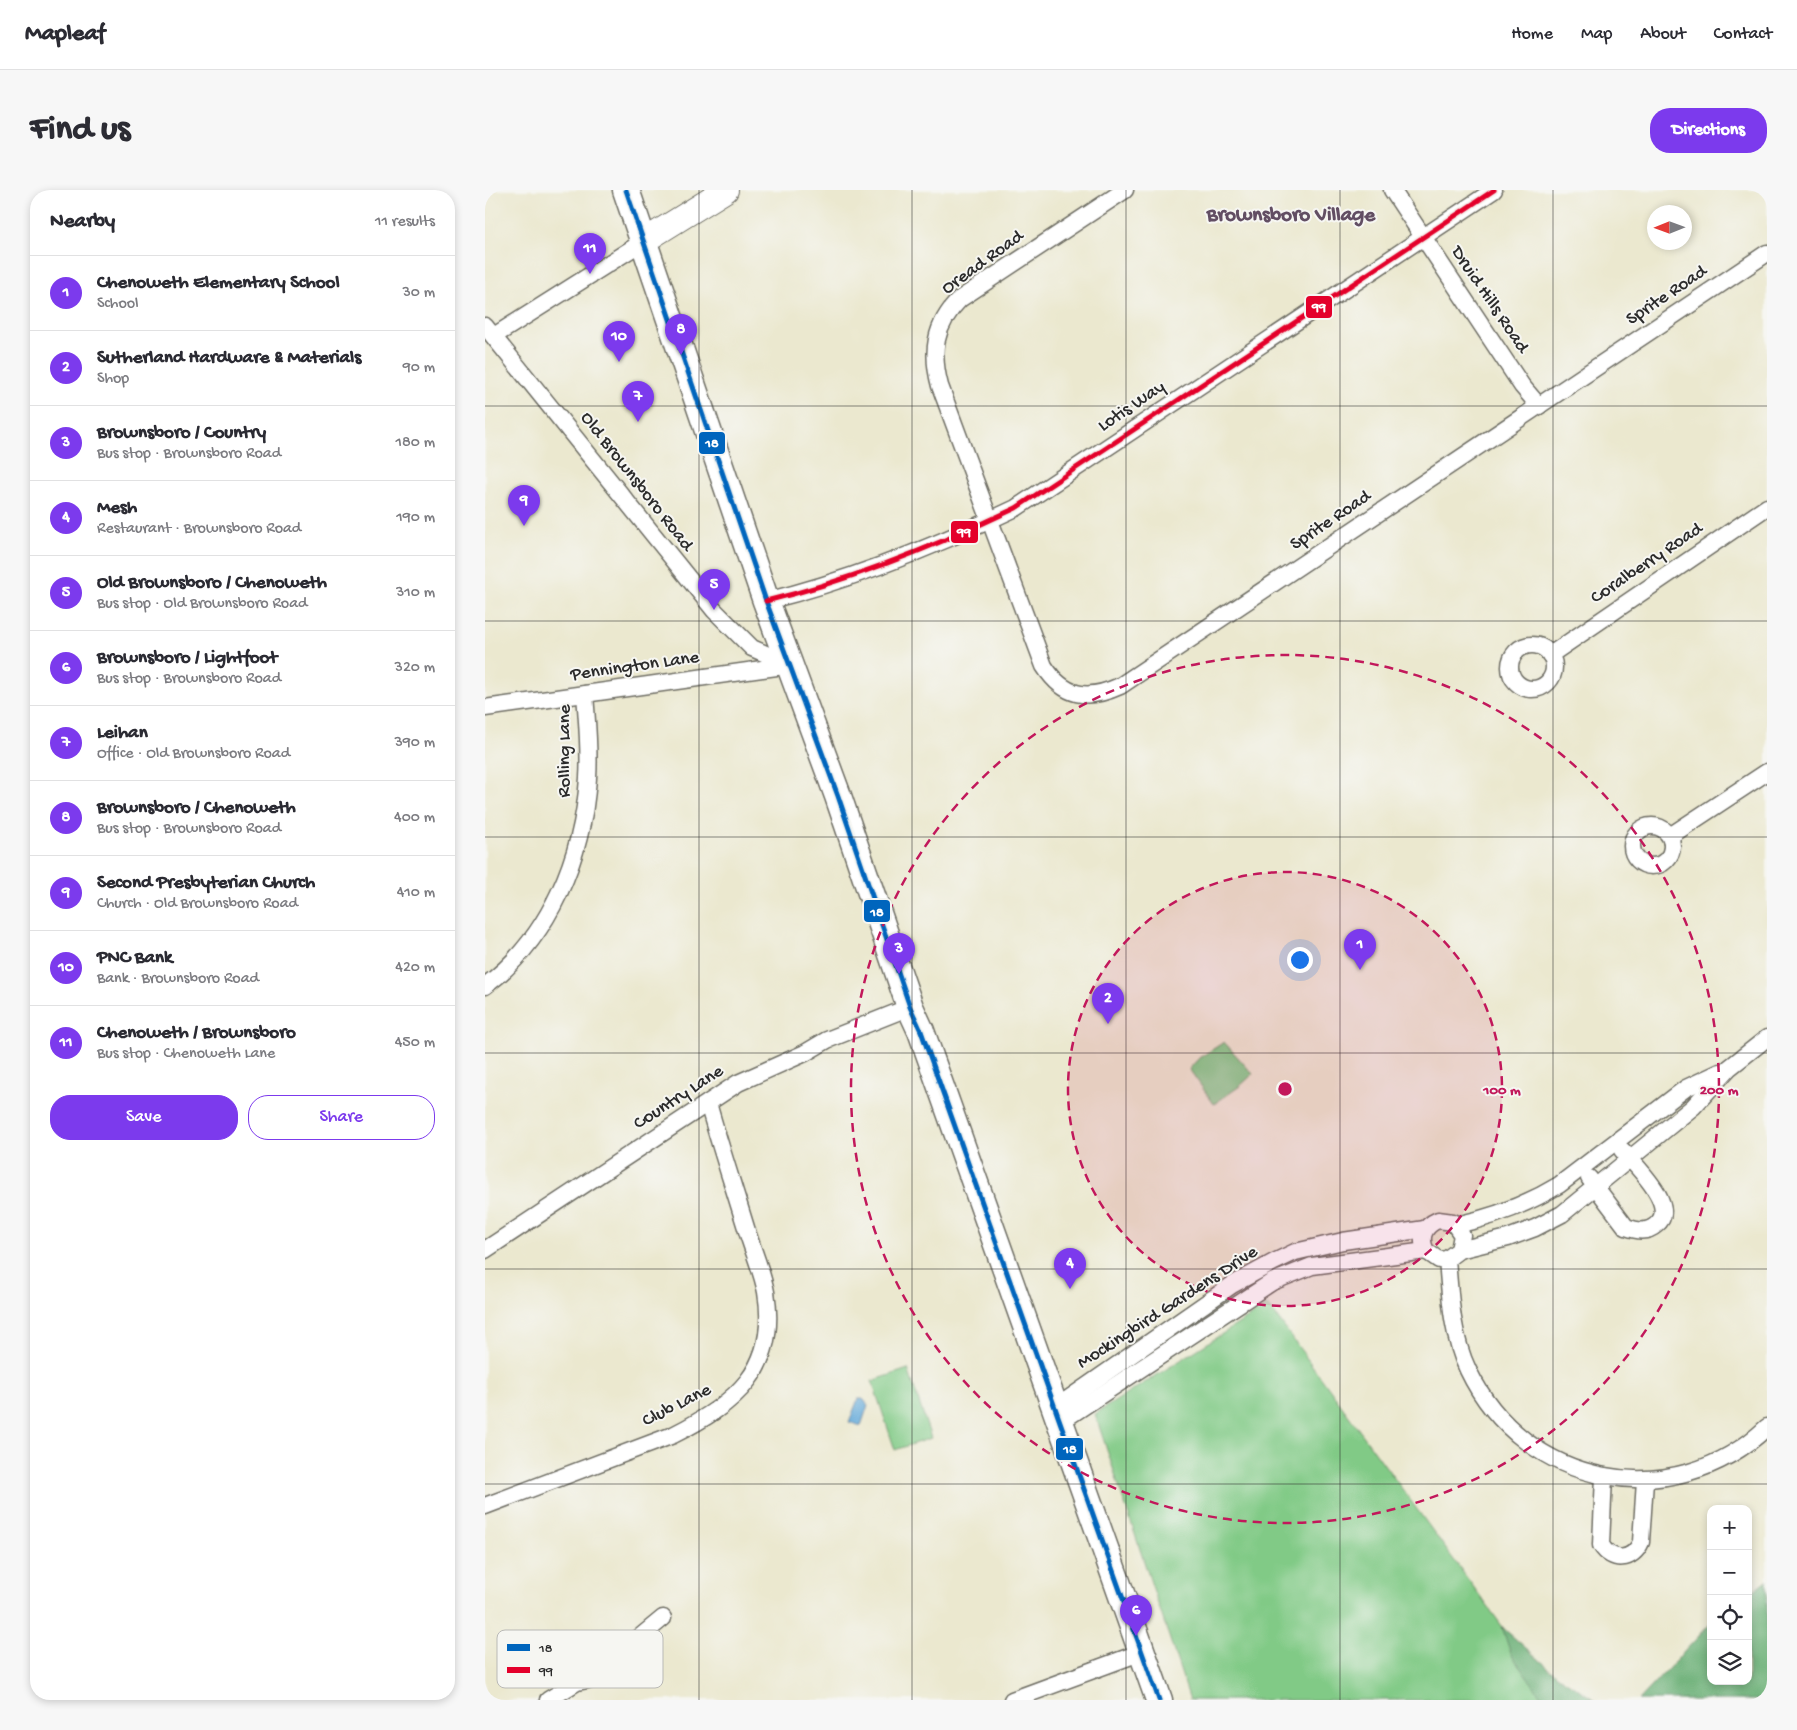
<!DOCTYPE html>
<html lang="en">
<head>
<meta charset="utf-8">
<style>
	:root { --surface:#fff; --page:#f7f7f7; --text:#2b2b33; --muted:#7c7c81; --line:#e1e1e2; --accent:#7c3aed }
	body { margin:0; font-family:"Gochi Hand",sans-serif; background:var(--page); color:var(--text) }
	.controls { position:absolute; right:15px; bottom:15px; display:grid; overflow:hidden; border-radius:10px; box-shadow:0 2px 8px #0003 }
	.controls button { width:45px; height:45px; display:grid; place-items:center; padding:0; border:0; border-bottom:1px solid var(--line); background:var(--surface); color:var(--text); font:25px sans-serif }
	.compass { position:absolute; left:1162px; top:15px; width:45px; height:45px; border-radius:50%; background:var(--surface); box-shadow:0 2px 8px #0003; rotate:269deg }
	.you { position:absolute; left:814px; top:769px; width:18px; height:18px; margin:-12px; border:4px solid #fff; border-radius:50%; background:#1a73e8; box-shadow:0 0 0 8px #1a73e833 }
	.badge { display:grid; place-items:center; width:32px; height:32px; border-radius:50%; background:var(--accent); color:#fff; font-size:16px; font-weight:700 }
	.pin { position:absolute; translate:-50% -41px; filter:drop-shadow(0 1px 2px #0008) }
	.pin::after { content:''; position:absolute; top:26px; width:18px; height:15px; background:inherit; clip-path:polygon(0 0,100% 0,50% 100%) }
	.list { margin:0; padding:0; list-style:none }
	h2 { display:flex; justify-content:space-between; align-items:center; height:65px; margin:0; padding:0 20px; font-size:21px }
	h2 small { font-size:16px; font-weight:400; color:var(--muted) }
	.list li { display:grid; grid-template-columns:32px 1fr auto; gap:15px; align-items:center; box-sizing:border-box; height:75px; padding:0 20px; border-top:1px solid var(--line) }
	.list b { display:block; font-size:19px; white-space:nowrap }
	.list p { margin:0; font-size:16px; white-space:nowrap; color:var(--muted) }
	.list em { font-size:16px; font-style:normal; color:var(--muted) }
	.actions { display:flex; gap:10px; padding:15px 20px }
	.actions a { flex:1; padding:11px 0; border:1px solid var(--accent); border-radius:20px; text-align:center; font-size:18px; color:var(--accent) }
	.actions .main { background:var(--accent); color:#fff }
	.icon { flex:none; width:28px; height:28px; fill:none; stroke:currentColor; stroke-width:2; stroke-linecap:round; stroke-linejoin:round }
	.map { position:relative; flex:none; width:1282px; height:1510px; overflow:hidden; border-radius:20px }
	header { display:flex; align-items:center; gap:30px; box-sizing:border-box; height:70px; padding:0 25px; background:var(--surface); border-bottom:1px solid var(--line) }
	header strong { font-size:24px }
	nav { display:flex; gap:28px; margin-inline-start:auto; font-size:18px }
	.intro { display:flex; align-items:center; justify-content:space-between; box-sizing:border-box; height:120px; padding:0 30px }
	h1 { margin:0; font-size:35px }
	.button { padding:12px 22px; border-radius:20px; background:var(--accent); color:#fff; font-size:18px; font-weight:700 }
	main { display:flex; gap:30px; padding:0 30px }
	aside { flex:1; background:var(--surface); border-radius:20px; box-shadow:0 2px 8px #0003 }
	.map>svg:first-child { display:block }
</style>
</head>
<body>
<header>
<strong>Mapleaf</strong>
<nav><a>Home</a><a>Map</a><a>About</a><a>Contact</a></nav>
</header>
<div class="intro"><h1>Find us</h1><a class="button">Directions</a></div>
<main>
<aside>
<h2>Nearby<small>11 results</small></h2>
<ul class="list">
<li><span class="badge">1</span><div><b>Chenoweth Elementary School</b><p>School</p></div><em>30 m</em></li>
<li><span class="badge">2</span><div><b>Sutherland Hardware &amp; Materials</b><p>Shop</p></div><em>90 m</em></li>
<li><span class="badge">3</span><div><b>Brownsboro / Country</b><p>Bus stop · Brownsboro Road</p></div><em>180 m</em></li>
<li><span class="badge">4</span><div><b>Mesh</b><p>Restaurant · Brownsboro Road</p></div><em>190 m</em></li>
<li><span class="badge">5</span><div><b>Old Brownsboro / Chenoweth</b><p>Bus stop · Old Brownsboro Road</p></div><em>310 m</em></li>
<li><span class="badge">6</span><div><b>Brownsboro / Lightfoot</b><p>Bus stop · Brownsboro Road</p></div><em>320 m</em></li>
<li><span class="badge">7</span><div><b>Leihan</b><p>Office · Old Brownsboro Road</p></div><em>390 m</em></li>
<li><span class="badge">8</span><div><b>Brownsboro / Chenoweth</b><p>Bus stop · Brownsboro Road</p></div><em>400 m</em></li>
<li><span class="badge">9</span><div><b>Second Presbyterian Church</b><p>Church · Old Brownsboro Road</p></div><em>410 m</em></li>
<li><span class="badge">10</span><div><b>PNC Bank</b><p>Bank · Brownsboro Road</p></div><em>420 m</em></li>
<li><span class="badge">11</span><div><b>Chenoweth / Brownsboro</b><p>Bus stop · Chenoweth Lane</p></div><em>450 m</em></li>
</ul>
<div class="actions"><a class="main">Save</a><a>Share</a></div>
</aside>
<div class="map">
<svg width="1282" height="1510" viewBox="0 0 1282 1510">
	<rect width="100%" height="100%" fill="#f6f6f2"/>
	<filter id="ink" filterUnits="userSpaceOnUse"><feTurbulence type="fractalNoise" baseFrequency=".02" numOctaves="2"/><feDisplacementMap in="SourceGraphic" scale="10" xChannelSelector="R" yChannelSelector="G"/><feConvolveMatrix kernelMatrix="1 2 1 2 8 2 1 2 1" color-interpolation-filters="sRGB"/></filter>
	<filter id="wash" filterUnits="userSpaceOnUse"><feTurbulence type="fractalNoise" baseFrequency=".0096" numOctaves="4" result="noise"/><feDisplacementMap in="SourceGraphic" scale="20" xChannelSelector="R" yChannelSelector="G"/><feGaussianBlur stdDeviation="1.12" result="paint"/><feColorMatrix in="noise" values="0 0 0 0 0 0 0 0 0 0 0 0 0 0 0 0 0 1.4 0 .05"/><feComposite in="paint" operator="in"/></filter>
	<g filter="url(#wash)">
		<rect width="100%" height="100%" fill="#ebe8cf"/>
		<!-- green -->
		<g fill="#81ca86" stroke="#567a58">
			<polygon points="739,852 768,884 755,896 729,914 704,879 714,868"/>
			<polygon points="783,1115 1071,1510 705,1510 610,1224"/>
			<polygon points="423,1179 446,1248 410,1260 387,1191"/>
		</g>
		<!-- forest -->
		<g fill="#68ae73" stroke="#4a6c4f">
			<polygon points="1282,1390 1282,1510 1154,1510 1226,1433 1226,1491 1263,1491 1263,1405"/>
			<polygon points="1017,1437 1072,1485 1110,1510 1059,1510 1026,1464"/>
		</g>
		<!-- water -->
		<polygon fill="#62a9d9" stroke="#466a82" points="373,1209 378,1209 383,1215 376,1236 364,1232"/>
	</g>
	<g filter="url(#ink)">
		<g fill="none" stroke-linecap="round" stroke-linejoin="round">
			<defs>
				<g id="minor">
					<path d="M640 0 475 109C449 135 446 163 455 196L559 476C579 507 602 511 635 496L1282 63"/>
					<polyline points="907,0 1037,196 1054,216"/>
					<polyline points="0,136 229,420 267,458 306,475"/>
					<polyline points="9,146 159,51"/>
					<path d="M281 411C368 390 451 356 531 318L1009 0"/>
					<circle cx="1047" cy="477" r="22"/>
					<polyline points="1065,465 1282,317"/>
					<polyline points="0,518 306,475"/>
					<circle cx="1167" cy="656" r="20"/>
					<polyline points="1185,646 1282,582"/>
					<path d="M0 796C65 748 98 666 103 588 105 560 102 532 100 504"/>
					<path d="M1104 988 1141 1037C1152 1041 1162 1043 1171 1035 1195 1017 1150 975 1137 960"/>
					<path d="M971 1035C1009 1027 1041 1015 1074 995L1201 898 1235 882"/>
					<polyline points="0,1060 253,893 320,863 342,850 425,817"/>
					<path d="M974 1060 977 1045 968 1032 953 1030C939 1036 934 1047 941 1061L954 1070 962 1069 974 1060 1023 1048 1050 1038 1077 1024 1208 917 1244 878 1282 848"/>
					<path d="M962 1069C965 1106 967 1147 983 1180 1039 1297 1189 1326 1282 1237"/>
					<polyline points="570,1218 747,1095 789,1072 810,1062 858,1051 940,1039"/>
					<polyline points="575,1232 787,1092 827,1076 941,1061"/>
					<path d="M1119 1286 1116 1355C1127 1373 1148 1371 1156 1352L1160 1291"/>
					<path d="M0 1316 188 1245C250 1214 294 1179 281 1102 277 1081 268 1061 262 1041 249 998 235 956 223 913"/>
					<polyline points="63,1510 92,1492 103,1490 178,1428"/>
					<polyline points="527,1510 657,1462"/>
				</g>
				<polyline id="secondary" points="159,51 241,0"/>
				<polyline id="primary" points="141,0 281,411 353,606 425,817 436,841 674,1510"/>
			</defs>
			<!-- minor casing -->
			<use href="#minor" stroke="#6e6d64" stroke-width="19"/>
			<!-- secondary casing -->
			<use href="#secondary" stroke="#6e6d64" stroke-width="26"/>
			<!-- primary casing -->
			<use href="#primary" stroke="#6e6d64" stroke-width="29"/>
			<!-- minor -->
			<use href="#minor" stroke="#fff" stroke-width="16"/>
			<!-- secondary -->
			<use href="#secondary" stroke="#fff" stroke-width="24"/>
			<!-- primary -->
			<use href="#primary" stroke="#fff" stroke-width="26"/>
			<defs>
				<polyline id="bus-1" points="141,0 281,411 353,606 425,817 436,841 674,1510"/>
				<path id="bus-2" d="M281 411C368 390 451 356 531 318L1009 0"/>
			</defs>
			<!-- bus-1 casing -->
			<use href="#bus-1" stroke="#f6f6f2" stroke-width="9"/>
			<!-- bus-2 casing -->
			<use href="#bus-2" stroke="#f6f6f2" stroke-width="9"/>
			<!-- bus-1 -->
			<use href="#bus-1" stroke="#0065bd" stroke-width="5"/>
			<!-- bus-2 -->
			<use href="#bus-2" stroke="#e4002b" stroke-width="5"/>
		</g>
	</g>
	<!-- grid -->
	<path fill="none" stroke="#2b2b2b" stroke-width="1" stroke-opacity="0.55" d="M214 0V1510M427 0V1510M641 0V1510M855 0V1510M1068 0V1510M0 216H1282M0 431H1282M0 647H1282M0 863H1282M0 1079H1282M0 1294H1282"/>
	<!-- distance rings -->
	<circle cx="800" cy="899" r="217" fill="#c2185b" fill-opacity=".12"/>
	<g fill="none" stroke="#c2185b" stroke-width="2.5" stroke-dasharray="9 6">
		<circle cx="800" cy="899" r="217"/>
		<circle cx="800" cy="899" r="434"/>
	</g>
	<g text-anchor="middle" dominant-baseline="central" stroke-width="4" stroke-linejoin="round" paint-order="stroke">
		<!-- street labels -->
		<g font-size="19" fill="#2b2b2b" stroke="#f6f6f2">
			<text transform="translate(498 73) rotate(-36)">Oread Road</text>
			<text transform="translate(1182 106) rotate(-34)">Sprite Road</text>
			<text transform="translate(1004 110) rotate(56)">Druid Hills Road</text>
			<text transform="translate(647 217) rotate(-34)">Lotis Way</text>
			<text transform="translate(151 292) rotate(52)">Old Brownsboro Road</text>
			<text transform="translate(846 331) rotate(-34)">Sprite Road</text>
			<text transform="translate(1162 374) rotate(-34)">Coralberry Road</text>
			<text transform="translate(150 477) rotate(-8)">Pennington Lane</text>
			<text transform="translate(80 561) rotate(-90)">Rolling Lane</text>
			<text transform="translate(194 908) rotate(-33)">Country Lane</text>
			<text transform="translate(683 1118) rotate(-33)">Mockingbird Gardens Drive</text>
			<text transform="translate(192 1216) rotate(-27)">Club Lane</text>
		</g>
		<!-- quarter labels -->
		<g font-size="21" font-weight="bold" fill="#624e63" stroke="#f6f6f2">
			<text x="806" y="26">Brownsboro Village</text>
		</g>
	</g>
	<!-- legend -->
	<rect x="12" y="1440" width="166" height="58" rx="8" fill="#f6f6f2" stroke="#b9b9b6" stroke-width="1"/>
	<rect x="22" y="1454" width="23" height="7" fill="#0065bd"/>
	<rect x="22" y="1477" width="23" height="6" fill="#e4002b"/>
	<g font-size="14" fill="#2b2b2b">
		<text x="54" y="1462">18</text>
		<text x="54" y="1485">99</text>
	</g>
	<circle cx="800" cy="899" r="8" fill="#c2185b" stroke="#f6f6f2" stroke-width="2.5"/>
	<g font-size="15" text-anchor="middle" font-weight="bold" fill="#c2185b" stroke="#f6f6f2" stroke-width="4" stroke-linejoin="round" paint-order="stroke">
		<text x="1017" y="904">100 m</text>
		<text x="1234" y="904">200 m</text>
	</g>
	<g stroke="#f6f6f2" stroke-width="2">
		<rect x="820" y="105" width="28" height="24" rx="5" fill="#e4002b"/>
		<rect x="213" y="241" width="28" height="24" rx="5" fill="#0065bd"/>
		<rect x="465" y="330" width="29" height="24" rx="5" fill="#e4002b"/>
		<rect x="378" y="709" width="28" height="24" rx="5" fill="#0065bd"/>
		<rect x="570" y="1247" width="29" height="24" rx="5" fill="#0065bd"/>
	</g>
	<g font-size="14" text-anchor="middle" font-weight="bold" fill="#fff">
		<text x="834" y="121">99</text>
		<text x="227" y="257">18</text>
		<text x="479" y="346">99</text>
		<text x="392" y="726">18</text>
		<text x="585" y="1263">18</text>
	</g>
</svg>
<div class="controls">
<button>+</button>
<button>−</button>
<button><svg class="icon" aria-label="locate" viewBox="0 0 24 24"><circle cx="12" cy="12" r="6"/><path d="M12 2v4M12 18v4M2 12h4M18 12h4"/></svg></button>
<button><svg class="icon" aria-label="layers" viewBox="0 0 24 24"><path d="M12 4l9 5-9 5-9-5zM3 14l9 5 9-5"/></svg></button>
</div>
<svg class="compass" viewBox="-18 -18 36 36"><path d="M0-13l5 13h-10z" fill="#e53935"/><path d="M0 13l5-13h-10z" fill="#7c7c81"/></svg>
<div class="you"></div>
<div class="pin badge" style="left:875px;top:780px">1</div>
<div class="pin badge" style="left:623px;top:834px">2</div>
<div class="pin badge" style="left:414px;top:784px">3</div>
<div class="pin badge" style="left:585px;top:1099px">4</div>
<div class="pin badge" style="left:229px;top:420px">5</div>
<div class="pin badge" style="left:651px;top:1446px">6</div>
<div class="pin badge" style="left:153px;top:232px">7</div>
<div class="pin badge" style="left:196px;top:165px">8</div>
<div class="pin badge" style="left:39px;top:336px">9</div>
<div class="pin badge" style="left:134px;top:172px">10</div>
<div class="pin badge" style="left:105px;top:84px">11</div>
</div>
</main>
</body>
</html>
